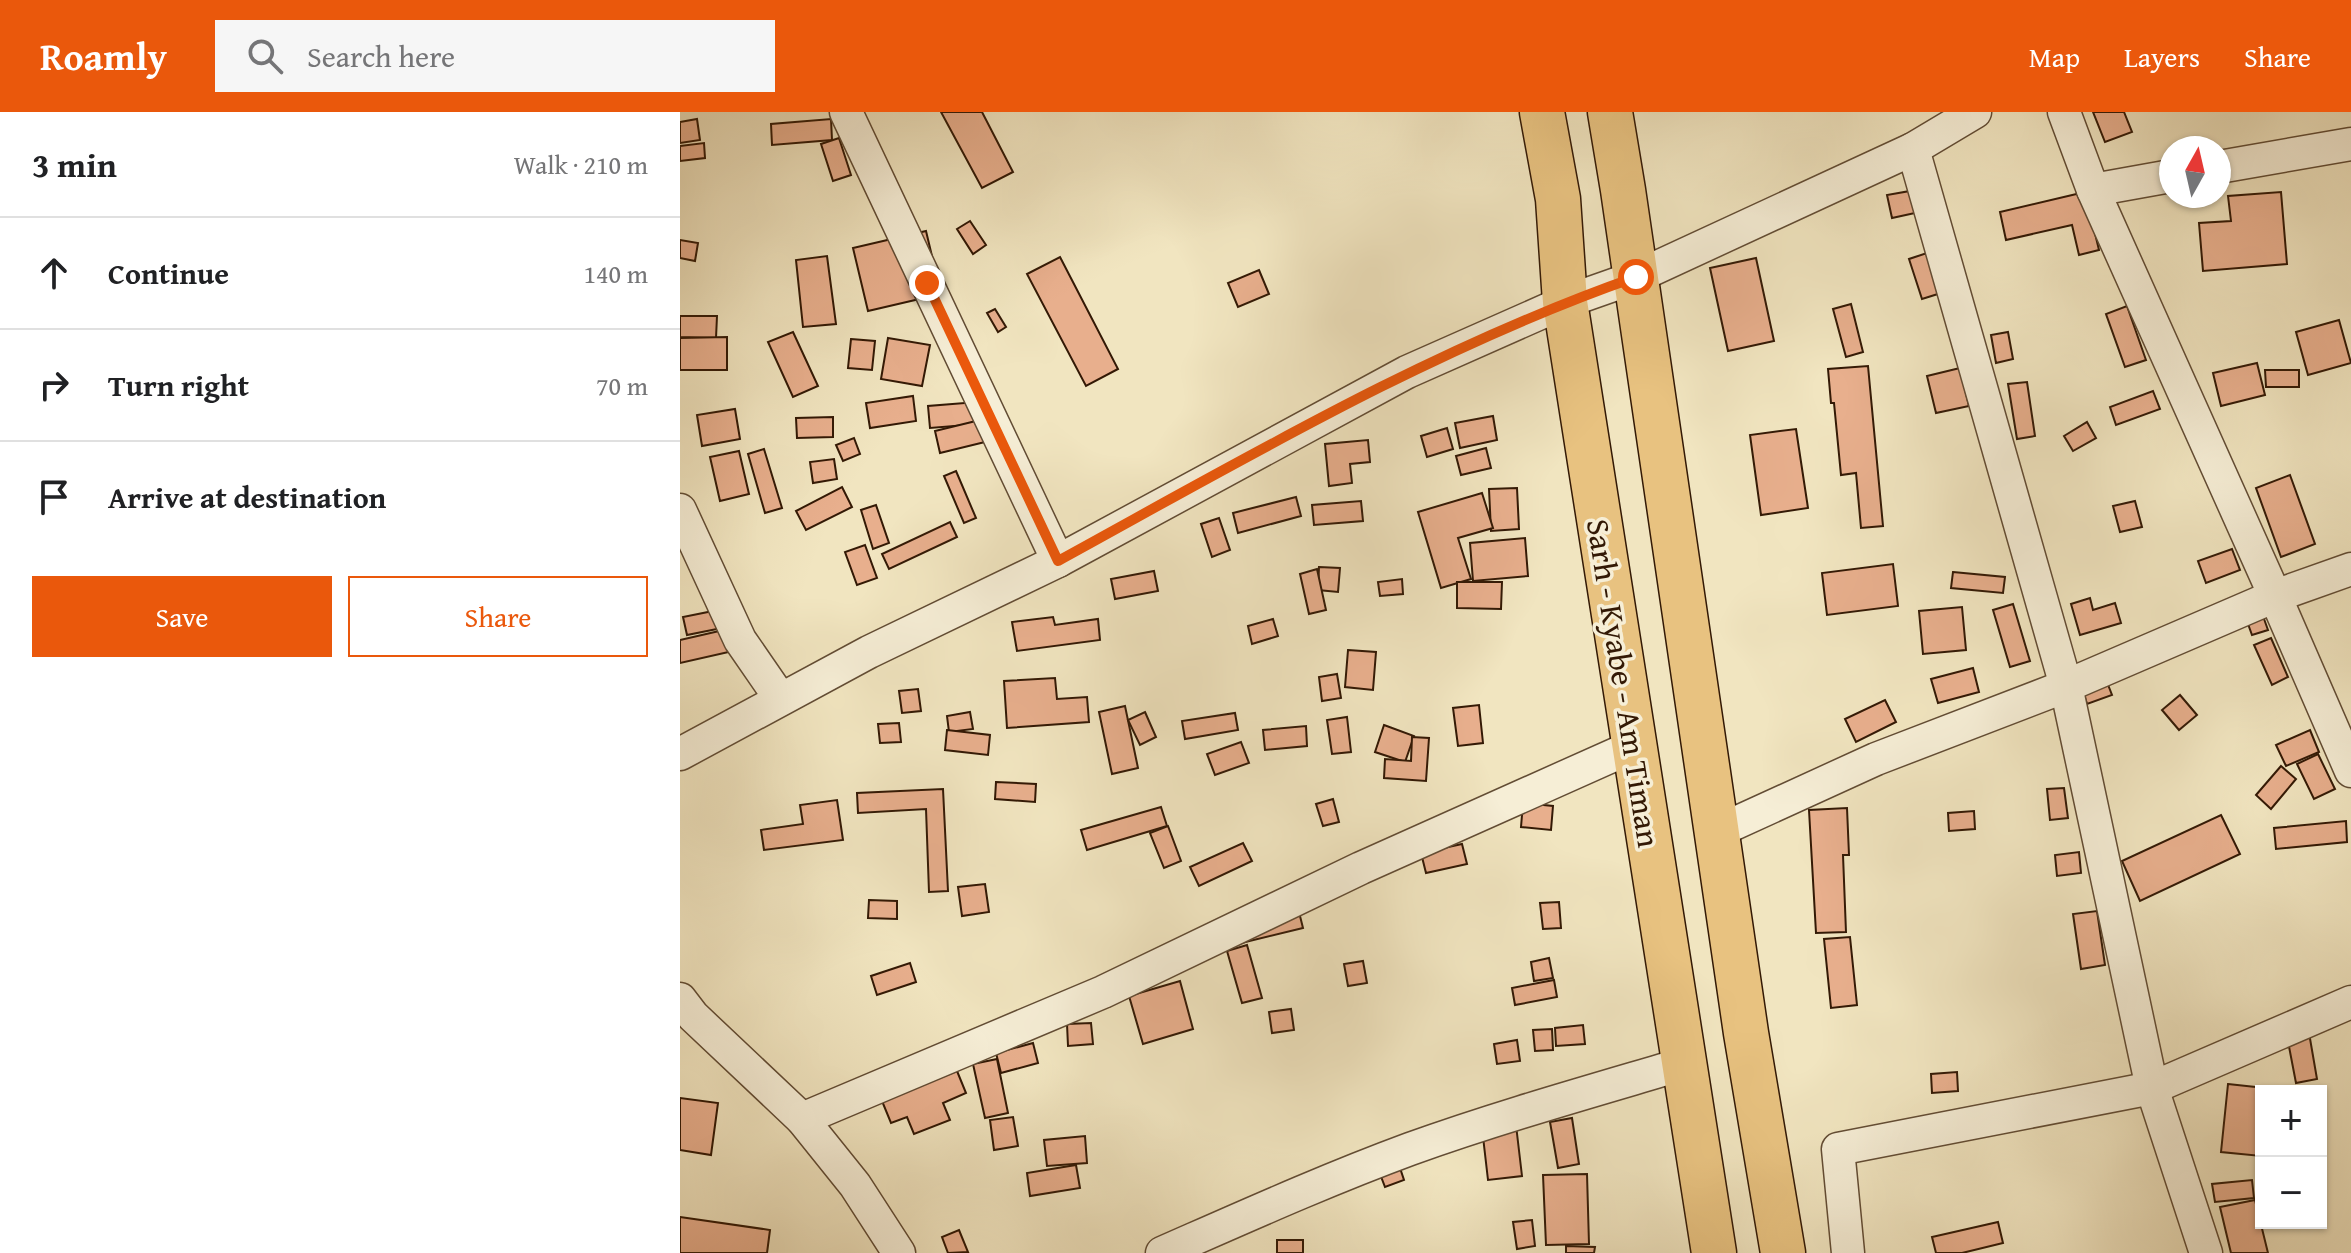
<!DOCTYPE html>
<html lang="en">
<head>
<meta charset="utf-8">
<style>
	:root { --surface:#fff; --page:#f6f6f6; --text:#202124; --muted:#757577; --line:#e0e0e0; --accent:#ea580c }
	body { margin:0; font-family:"Gentium Book Plus",serif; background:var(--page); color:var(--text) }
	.controls { position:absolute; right:24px; bottom:24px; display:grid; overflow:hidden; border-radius:0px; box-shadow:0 2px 6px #0004 }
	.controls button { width:72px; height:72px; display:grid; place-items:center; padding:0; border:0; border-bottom:2px solid var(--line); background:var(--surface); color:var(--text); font:40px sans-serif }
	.compass { position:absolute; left:1479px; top:24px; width:72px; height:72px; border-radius:50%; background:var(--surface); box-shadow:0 2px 6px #0004; rotate:8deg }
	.stop { position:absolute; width:24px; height:24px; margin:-18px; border:6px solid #ea580c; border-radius:50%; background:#fff }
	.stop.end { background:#ea580c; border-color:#fff; box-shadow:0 2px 8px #0008 }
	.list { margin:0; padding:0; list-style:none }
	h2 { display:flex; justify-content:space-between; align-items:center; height:104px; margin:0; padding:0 32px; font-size:34px }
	h2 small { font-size:26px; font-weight:400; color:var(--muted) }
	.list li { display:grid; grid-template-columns:52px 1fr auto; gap:24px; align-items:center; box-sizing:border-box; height:112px; padding:0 32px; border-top:2px solid var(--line) }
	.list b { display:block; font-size:30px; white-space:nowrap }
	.list em { font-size:26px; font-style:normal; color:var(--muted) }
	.actions { display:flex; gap:16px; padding:24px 32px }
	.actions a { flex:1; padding:18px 0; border:2px solid var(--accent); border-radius:0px; text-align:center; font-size:28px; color:var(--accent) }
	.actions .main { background:var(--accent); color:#fff }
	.icon { flex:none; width:44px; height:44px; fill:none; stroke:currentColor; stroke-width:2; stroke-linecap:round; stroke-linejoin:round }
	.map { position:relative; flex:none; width:1671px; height:1141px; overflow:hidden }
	header { display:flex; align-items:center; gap:48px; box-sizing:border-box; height:112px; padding:0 40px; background:var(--accent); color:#fff }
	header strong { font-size:38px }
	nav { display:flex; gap:44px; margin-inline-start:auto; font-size:28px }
	.search { width:560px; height:72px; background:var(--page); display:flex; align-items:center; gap:20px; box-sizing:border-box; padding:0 28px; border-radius:0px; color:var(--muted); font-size:30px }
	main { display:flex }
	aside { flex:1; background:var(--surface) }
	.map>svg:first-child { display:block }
</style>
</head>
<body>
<header>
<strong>Roamly</strong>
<div class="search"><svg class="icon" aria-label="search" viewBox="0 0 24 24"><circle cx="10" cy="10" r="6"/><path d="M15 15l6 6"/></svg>Search here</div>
<nav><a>Map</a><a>Layers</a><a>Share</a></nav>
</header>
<main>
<aside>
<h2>3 min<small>Walk · 210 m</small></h2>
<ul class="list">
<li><svg class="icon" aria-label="ahead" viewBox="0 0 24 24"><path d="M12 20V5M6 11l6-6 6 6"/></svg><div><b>Continue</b></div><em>140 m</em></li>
<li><svg class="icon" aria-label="right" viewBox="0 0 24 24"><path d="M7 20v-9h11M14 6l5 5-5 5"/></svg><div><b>Turn right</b></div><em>70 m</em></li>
<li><svg class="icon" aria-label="arrive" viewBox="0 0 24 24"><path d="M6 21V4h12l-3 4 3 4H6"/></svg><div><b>Arrive at destination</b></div></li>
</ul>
<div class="actions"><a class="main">Save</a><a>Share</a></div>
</aside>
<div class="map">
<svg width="1671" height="1141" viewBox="0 0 1671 1141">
	<rect width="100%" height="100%" fill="#f1e5c0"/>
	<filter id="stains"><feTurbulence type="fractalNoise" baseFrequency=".0025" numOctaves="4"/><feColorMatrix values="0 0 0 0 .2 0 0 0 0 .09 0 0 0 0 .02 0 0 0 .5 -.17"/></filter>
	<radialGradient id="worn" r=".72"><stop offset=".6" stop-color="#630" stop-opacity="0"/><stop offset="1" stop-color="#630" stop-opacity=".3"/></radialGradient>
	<!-- building -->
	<g fill="#e8af8d" stroke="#331905" stroke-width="2">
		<polygon points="261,0 302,0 333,60 302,76"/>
		<polygon points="1413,0 1444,0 1452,20 1425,30"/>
		<polygon points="17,7 20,28 0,31 0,10"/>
		<polygon points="151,7 152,28 92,33 91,12"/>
		<polygon points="159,26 171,63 153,69 141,32"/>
		<polygon points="24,31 25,46 0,49 0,34"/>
		<polygon points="1230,79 1235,101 1212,106 1207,83"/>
		<polygon points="1405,80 1419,138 1399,143 1392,113 1326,128 1320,100"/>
		<polygon points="1601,80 1607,152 1523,159 1519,111 1551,109 1548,84"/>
		<polygon points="290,109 306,133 293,142 277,117"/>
		<polygon points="246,119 261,182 188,199 173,136"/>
		<polygon points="0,128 18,131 15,149 0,146"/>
		<polygon points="1247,141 1261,181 1242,187 1229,147"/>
		<polygon points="147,144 156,212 123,215 116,148"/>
		<polygon points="380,145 438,257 406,274 347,162"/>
		<polygon points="1076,146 1094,229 1048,239 1030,156"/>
		<polygon points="579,158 589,182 558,195 548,171"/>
		<polygon points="1171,192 1183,240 1166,245 1153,197"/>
		<polygon points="1447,194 1466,248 1445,255 1426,202"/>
		<polygon points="315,197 326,215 318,220 307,201"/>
		<polygon points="0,204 37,204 36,226 0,225"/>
		<polygon points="1659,208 1671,251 1628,263 1616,220"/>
		<polygon points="113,220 138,274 113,285 88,230"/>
		<polygon points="1328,220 1333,247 1316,251 1311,223"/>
		<polygon points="47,225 47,258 0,258 0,226"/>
		<polygon points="208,226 250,233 242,274 201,267"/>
		<polygon points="171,227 195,229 192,258 168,256"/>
		<polygon points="1577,251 1585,283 1541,294 1533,261"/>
		<polygon points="1188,254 1203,414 1181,416 1176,361 1161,363 1154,291 1151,291 1148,257"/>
		<polygon points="1280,256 1289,294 1256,301 1247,264"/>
		<polygon points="1585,258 1619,258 1619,275 1586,275"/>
		<polygon points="1347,270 1355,324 1337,327 1328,272"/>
		<polygon points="1473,279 1480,297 1436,313 1430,295"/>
		<polygon points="233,284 236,309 190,316 186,291"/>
		<polygon points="297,290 299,312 250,316 248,294"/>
		<polygon points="55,297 60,327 22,334 17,303"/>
		<polygon points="813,304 817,328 780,336 775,311"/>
		<polygon points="153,305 153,325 117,326 116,306"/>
		<polygon points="300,308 305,330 260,341 255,319"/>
		<polygon points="1407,310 1416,326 1393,339 1384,324"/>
		<polygon points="767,316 773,337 747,345 741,324"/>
		<polygon points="1116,317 1128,396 1081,403 1070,323"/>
		<polygon points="174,326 180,342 163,349 156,333"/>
		<polygon points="688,328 690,350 670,352 672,371 649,374 645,332"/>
		<polygon points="806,336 811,356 781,363 776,344"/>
		<polygon points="84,337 102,396 85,401 68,342"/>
		<polygon points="59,339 69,382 40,389 30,345"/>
		<polygon points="154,347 157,367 133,371 130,350"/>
		<polygon points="276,359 296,406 284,411 264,364"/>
		<polygon points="1610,363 1635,432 1601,445 1576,376"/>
		<polygon points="162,375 172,395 126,418 116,399"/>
		<polygon points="837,376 839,417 811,419 809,377"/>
		<polygon points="802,381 813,416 778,426 791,467 761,476 738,400"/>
		<polygon points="616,385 621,404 558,421 553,401"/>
		<polygon points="681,389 683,409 634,413 632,393"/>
		<polygon points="1455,389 1462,415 1440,420 1433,394"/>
		<polygon points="196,393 209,431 193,437 181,398"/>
		<polygon points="539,406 550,438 532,445 521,412"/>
		<polygon points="270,410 277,425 209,457 202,442"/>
		<polygon points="845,426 848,464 793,469 790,431"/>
		<polygon points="185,433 197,466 177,473 165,440"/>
		<polygon points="1552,437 1560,458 1526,471 1518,449"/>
		<polygon points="1213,452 1218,494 1147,503 1142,461"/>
		<polygon points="639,455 660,456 658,480 638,478"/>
		<polygon points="637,457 646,498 629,502 620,462"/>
		<polygon points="474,459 478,479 435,487 431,467"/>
		<polygon points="1273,460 1325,465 1323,481 1271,476"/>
		<polygon points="722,467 723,482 700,484 698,470"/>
		<polygon points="777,470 822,470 821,497 777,496"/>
		<polygon points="1410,486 1413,498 1435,491 1441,511 1400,523 1391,492"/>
		<polygon points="1333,492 1350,549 1330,555 1313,498"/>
		<polygon points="1579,493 1588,518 1572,523 1563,498"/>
		<polygon points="1282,495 1286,538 1243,542 1239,499"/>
		<polygon points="38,498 42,516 7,523 3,505"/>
		<polygon points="373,505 375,513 418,507 420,528 337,539 332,510"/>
		<polygon points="593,507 598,524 572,532 568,514"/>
		<polygon points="48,517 53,539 0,551 0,528"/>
		<polygon points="1591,526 1608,565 1592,573 1574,533"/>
		<polygon points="668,538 696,540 693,578 665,575"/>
		<polygon points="1293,556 1299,580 1258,591 1251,567"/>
		<polygon points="657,562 661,586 642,589 639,565"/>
		<polygon points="1425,565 1432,583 1407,592 1401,573"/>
		<polygon points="375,566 377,587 407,585 409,610 327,616 324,569"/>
		<polygon points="238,577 241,599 222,601 219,579"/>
		<polygon points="1500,583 1517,603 1499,618 1482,598"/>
		<polygon points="1205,588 1216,610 1176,630 1165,607"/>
		<polygon points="799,593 803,631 778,634 773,596"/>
		<polygon points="445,594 458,656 432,662 419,600"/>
		<polygon points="290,600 293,617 269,620 267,604"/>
		<polygon points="465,600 476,625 460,633 448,608"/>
		<polygon points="555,601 558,618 505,627 502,609"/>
		<polygon points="667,605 671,640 652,642 647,608"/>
		<polygon points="219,611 221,630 200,631 198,612"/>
		<polygon points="704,613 734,624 725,650 695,640"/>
		<polygon points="626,614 627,634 585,638 583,618"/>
		<polygon points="267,618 310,623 308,643 265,638"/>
		<polygon points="1630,618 1639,640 1606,654 1596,633"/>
		<polygon points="732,625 749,626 746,669 704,666 705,647 731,649"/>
		<polygon points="561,630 569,651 535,663 527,642"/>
		<polygon points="1638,642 1655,677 1634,687 1617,652"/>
		<polygon points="1601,654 1616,667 1591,697 1576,683"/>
		<polygon points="316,670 356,672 355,690 315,687"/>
		<polygon points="1384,676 1388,706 1370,708 1367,677"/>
		<polygon points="263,677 268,779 249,780 246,697 178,701 177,681"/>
		<polygon points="653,687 659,710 643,714 636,692"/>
		<polygon points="157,688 163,728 84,738 81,718 123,712 120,693"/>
		<polygon points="843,691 873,694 871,718 841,715"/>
		<polygon points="481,695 487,714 407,738 401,718"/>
		<polygon points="1167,696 1169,743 1163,743 1166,820 1136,821 1129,698"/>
		<polygon points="1294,699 1295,717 1269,719 1268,701"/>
		<polygon points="1541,703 1560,742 1460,789 1442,749"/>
		<polygon points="1666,709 1667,730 1596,737 1594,716"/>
		<polygon points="488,714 501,749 484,756 470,721"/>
		<polygon points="563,731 572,749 519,774 510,755"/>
		<polygon points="782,732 787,752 746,761 741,741"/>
		<polygon points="1399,740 1401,761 1377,764 1375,743"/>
		<polygon points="305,772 309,800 282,804 278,775"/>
		<polygon points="189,788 217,789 217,807 188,806"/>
		<polygon points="879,790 881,816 863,817 860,791"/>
		<polygon points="617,792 623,816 545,835"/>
		<polygon points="1417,799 1425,853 1401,857 1393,802"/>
		<polygon points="1170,825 1177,893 1151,896 1144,827"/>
		<polygon points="567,833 582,886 562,891 547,839"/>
		<polygon points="869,846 873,866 854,869 851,850"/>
		<polygon points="683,849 687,871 668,874 664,852"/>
		<polygon points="230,851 236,870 197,883 191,864"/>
		<polygon points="874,868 877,885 835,893 832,876"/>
		<polygon points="500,869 513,917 463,932 449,884"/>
		<polygon points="611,897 614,918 592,921 589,900"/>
		<polygon points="411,911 413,932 388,934 387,912"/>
		<polygon points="903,913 905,932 876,934 875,916"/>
		<polygon points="1628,915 1637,967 1616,971 1606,919"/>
		<polygon points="872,917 873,938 855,939 853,918"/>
		<polygon points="837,928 840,949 817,952 814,932"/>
		<polygon points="353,931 358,951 321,961 316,941"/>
		<polygon points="317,947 328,1001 305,1006 293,952"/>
		<polygon points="277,959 286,981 263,991 270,1008 234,1022 227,1005 211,1011 202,989"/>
		<polygon points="1277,960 1278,979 1252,981 1251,962"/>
		<polygon points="1548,972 1612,979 1581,979 1581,1044 1541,1040"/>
		<polygon points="0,986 38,991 31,1043 0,1038"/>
		<polygon points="333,1005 338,1034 314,1038 310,1008"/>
		<polygon points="892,1006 899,1052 878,1056 870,1010"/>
		<polygon points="836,1013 842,1064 808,1068 802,1016"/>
		<polygon points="405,1024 407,1051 367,1054 364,1028"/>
		<polygon points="717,1047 724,1068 705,1075 697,1054"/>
		<polygon points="396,1053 400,1076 350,1084 347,1061"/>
		<polygon points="907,1062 909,1132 866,1133 863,1063"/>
		<polygon points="1572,1068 1574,1086 1535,1090 1532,1072"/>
		<polygon points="1575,1088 1588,1141 1551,1141 1540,1095"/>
		<polygon points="0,1105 90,1118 87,1141 0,1141"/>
		<polygon points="852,1108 855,1134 837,1137 833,1110"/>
		<polygon points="1318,1110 1323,1131 1282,1141 1256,1141 1252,1125"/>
		<polygon points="279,1118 288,1140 268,1141 262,1125"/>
		<rect x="597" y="1128" width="26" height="13"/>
		<polygon points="886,1134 915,1135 914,1141 886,1141"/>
	</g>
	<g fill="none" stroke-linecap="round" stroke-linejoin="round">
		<defs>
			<g id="minor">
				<polyline points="166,0 378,449"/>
				<polyline points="1384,0 1413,78 1595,484 1671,659"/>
				<polyline points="1233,37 1386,574 1472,976 1526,1141"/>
				<polyline points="1539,55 1671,32"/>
				<polyline points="1413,78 1491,64"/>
				<polyline points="0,398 60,528 100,586"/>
				<polyline points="0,642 189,540 378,449 727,260 885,190 956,165 1233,37 1295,0"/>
				<polyline points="1036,720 1196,647 1386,574 1595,484 1671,457"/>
				<polyline points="0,887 13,904 122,1007 175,1073 219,1141"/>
				<polyline points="122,1007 423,880 681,756 954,634"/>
				<path d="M482 1141C564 1105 646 1068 730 1037 819 1005 912 979 1003 952"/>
				<polyline points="1168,1141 1158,1037 1472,976 1671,890"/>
			</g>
			<g id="trunk">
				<polyline points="862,0 878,87 885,190 1034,1141"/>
				<polyline points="930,0 943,78 1066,921 1103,1141"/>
			</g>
		</defs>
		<!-- minor casing -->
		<use href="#minor" stroke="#624c34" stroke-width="35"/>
		<!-- trunk casing -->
		<use href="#trunk" stroke="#331905" stroke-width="47"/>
		<!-- minor -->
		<use href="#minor" stroke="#f6eed6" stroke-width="32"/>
		<!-- trunk -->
		<use href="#trunk" stroke="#e8c280" stroke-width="44"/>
	</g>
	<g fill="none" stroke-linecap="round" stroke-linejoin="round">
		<!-- route -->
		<path stroke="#ea580c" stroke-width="10" d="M247 171 378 449C566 346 753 236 956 165"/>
	</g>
	<g text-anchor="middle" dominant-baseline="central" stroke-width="7" stroke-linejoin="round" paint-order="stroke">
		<!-- street labels -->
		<g font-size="32" fill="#331905" stroke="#f6eed6">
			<text transform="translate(944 571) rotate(81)">Sarh - Kyabe - Am Timan</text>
		</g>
	</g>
	<rect width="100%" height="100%" filter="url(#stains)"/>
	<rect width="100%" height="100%" fill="url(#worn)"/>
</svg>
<div class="controls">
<button>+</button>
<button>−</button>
</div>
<svg class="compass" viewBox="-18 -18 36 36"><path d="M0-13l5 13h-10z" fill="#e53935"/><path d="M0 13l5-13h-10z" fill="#757577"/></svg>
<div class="stop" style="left:956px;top:165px"></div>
<div class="stop end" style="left:247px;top:171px"></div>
</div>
</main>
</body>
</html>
